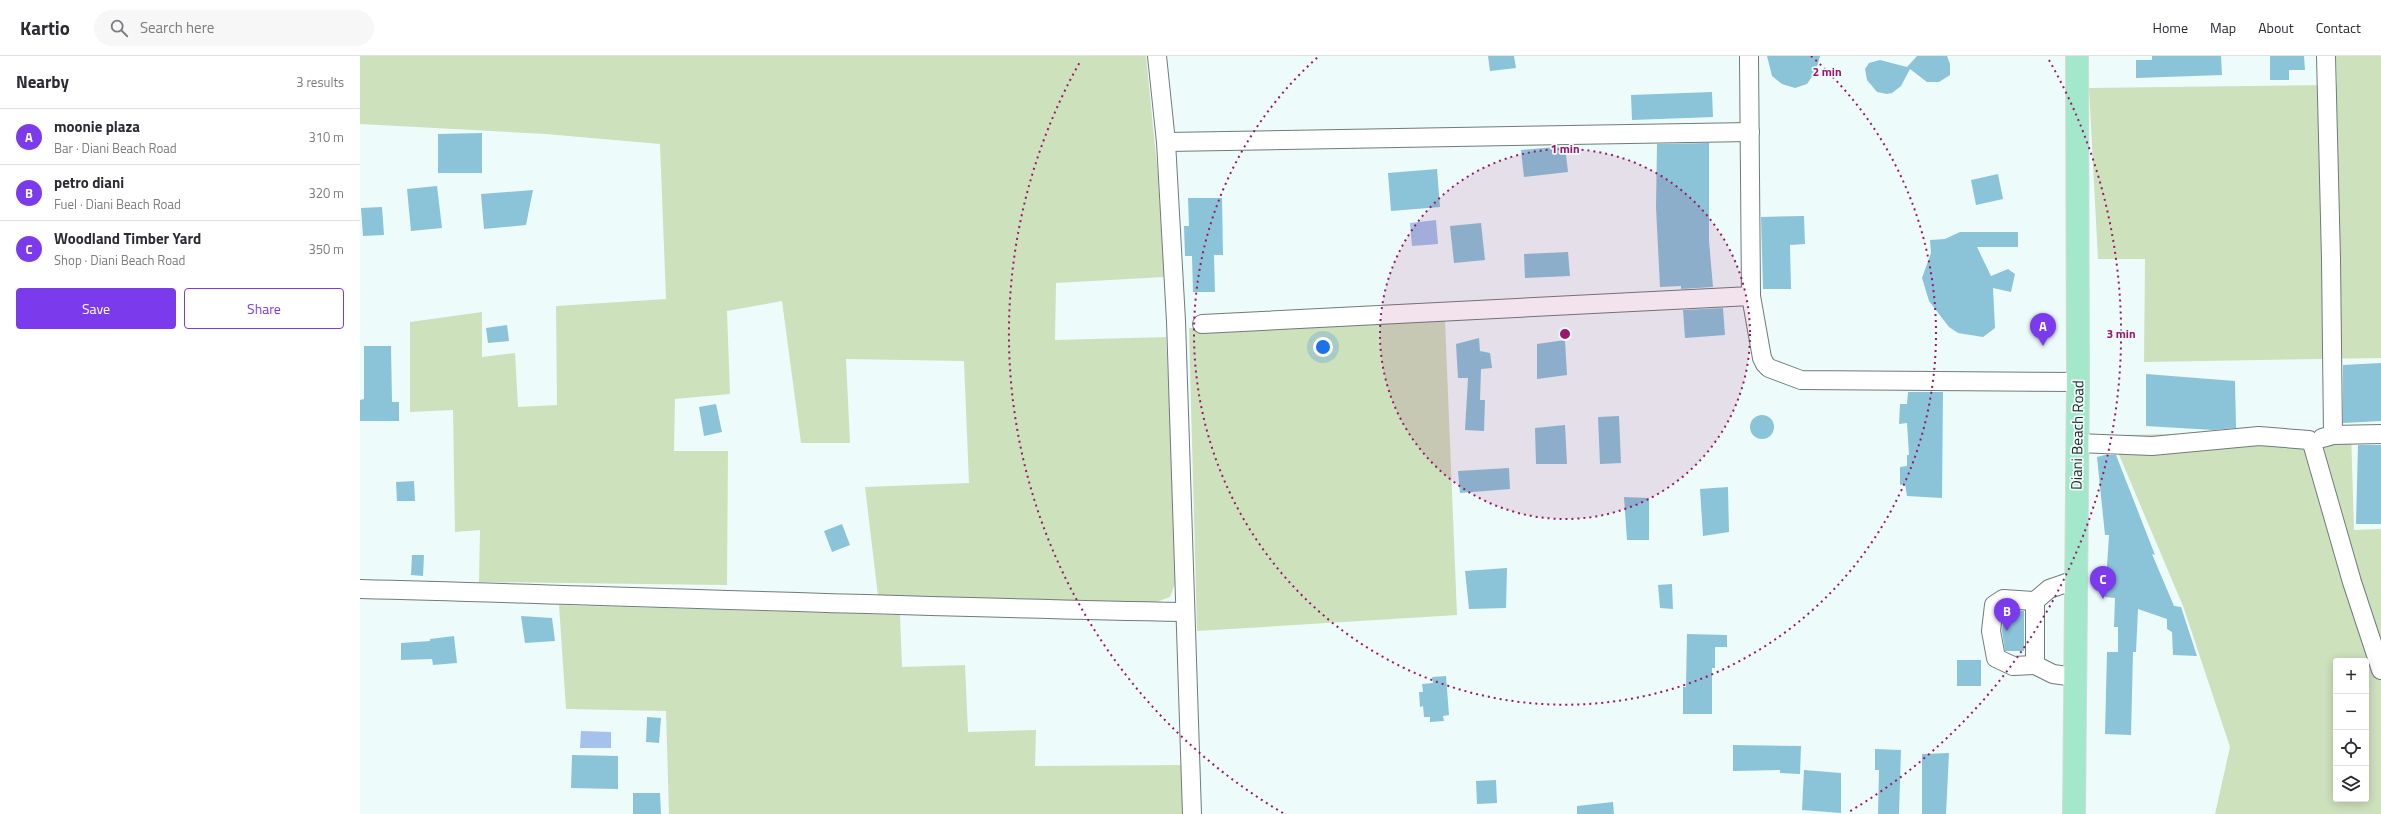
<!DOCTYPE html>
<html lang="en">
<head>
<meta charset="utf-8">
<style>
	:root { --surface:#fff; --page:#f7f7f7; --text:#2b2b33; --muted:#7c7c81; --line:#e1e1e2; --accent:#7c3aed }
	body { margin:0; font-family:"Titillium Web",sans-serif; background:var(--page); color:var(--text) }
	.controls { position:absolute; right:12px; bottom:12px; display:grid; overflow:hidden; border-radius:4px; box-shadow:0 2px 10px #0003 }
	.controls button { width:36px; height:36px; display:grid; place-items:center; padding:0; border:0; border-bottom:1px solid var(--line); background:var(--surface); color:var(--text); font:20px sans-serif }
	.you { position:absolute; left:963px; top:291px; width:14px; height:14px; margin:-10px; border:3px solid #fff; border-radius:50%; background:#1a73e8; box-shadow:0 0 0 6px #1a73e833 }
	.badge { display:grid; place-items:center; width:26px; height:26px; border-radius:50%; background:var(--accent); color:#fff; font-size:13px; font-weight:700 }
	.pin { position:absolute; translate:-50% -33px; filter:drop-shadow(0 1px 2px #0008) }
	.pin::after { content:''; position:absolute; top:21px; width:14px; height:12px; background:inherit; clip-path:polygon(0 0,100% 0,50% 100%) }
	.list { margin:0; padding:0; list-style:none }
	h2 { display:flex; justify-content:space-between; align-items:center; height:52px; margin:0; padding:0 16px; font-size:17px }
	h2 small { font-size:13px; font-weight:400; color:var(--muted) }
	.list li { display:grid; grid-template-columns:26px 1fr auto; gap:12px; align-items:center; box-sizing:border-box; height:56px; padding:0 16px; border-top:1px solid var(--line) }
	.list b { display:block; font-size:15px; white-space:nowrap }
	.list p { margin:0; font-size:13px; white-space:nowrap; color:var(--muted) }
	.list em { font-size:13px; font-style:normal; color:var(--muted) }
	.actions { display:flex; gap:8px; padding:12px 16px }
	.actions a { flex:1; padding:9px 0; border:1px solid var(--accent); border-radius:4px; text-align:center; font-size:14px; color:var(--accent) }
	.actions .main { background:var(--accent); color:#fff }
	.icon { flex:none; width:22px; height:22px; fill:none; stroke:currentColor; stroke-width:2; stroke-linecap:round; stroke-linejoin:round }
	.map { position:relative; flex:none; width:2021px; height:758px; overflow:hidden }
	header { display:flex; align-items:center; gap:24px; box-sizing:border-box; height:56px; padding:0 20px; background:var(--surface); border-bottom:1px solid var(--line) }
	header strong { font-size:19px }
	nav { display:flex; gap:22px; margin-inline-start:auto; font-size:14px }
	.search { width:280px; height:36px; background:var(--page); display:flex; align-items:center; gap:10px; box-sizing:border-box; padding:0 14px; border-radius:22px; color:var(--muted); font-size:15px }
	main { display:flex }
	aside { flex:1; background:var(--surface) }
	.map>svg:first-child { display:block }
</style>
</head>
<body>
<header>
<strong>Kartio</strong>
<div class="search"><svg class="icon" aria-label="search" viewBox="0 0 24 24"><circle cx="10" cy="10" r="6"/><path d="M15 15l6 6"/></svg>Search here</div>
<nav><a>Home</a><a>Map</a><a>About</a><a>Contact</a></nav>
</header>
<main>
<aside>
<h2>Nearby<small>3 results</small></h2>
<ul class="list">
<li><span class="badge">A</span><div><b>moonie plaza</b><p>Bar · Diani Beach Road</p></div><em>310 m</em></li>
<li><span class="badge">B</span><div><b>petro diani</b><p>Fuel · Diani Beach Road</p></div><em>320 m</em></li>
<li><span class="badge">C</span><div><b>Woodland Timber Yard</b><p>Shop · Diani Beach Road</p></div><em>350 m</em></li>
</ul>
<div class="actions"><a class="main">Save</a><a>Share</a></div>
</aside>
<div class="map">
<svg width="2021" height="758" viewBox="0 0 2021 758">
	<rect width="100%" height="100%" fill="#eefbfb"/>
	<!-- green -->
	<g fill="#cde1bd" fill-rule="evenodd">
		<polygon points="0,0 786,0 798,120 804,221 696,227 695,284 806,281 818,520 810,541 788,549 518,540 505,431 609,427 604,305 486,303 490,387 441,387 422,245 367,255 370,338 315,343 314,395 368,395 367,529 119,526 120,474 95,476 93,354 50,356 50,266 122,256 122,301 155,297 158,351 197,349 196,250 306,243 300,88 186,78 0,68"/>
		<polygon points="1976,0 2021,0 2021,302 1784,306 1785,203 1738,203 1729,32 1977,29"/>
		<polygon points="1085,264 1097,559 837,575 829,272"/>
		<path d="M1991 375 1994 474 2021 473V758H1855L1870 691 1823 550 1757 394 1760 379ZM1976 605H2006V743H1976Z"/>
		<polygon points="199,549 540,559 542,611 605,609 608,676 676,674 675,710 826,709 827,758 309,758 306,655 206,653"/>
	</g>
	<!-- water -->
	<g fill="#a4c2eb">
		<polygon points="1076,164 1078,188 1052,190 1050,167"/>
		<polygon points="221,675 251,676 251,692 220,692"/>
	</g>
	<!-- building -->
	<g fill="#8bc3d9">
		<polygon points="1128,0 1154,0 1156,12 1130,15"/>
		<polygon points="1407,0 1460,0 1456,15 1447,28 1435,32 1422,28 1412,20"/>
		<polygon points="1557,0 1587,0 1590,8 1590,19 1579,26 1567,26 1550,13 1541,30 1532,37 1527,38 1517,36 1507,24 1505,13 1509,7 1520,4 1547,11"/>
		<polygon points="1792,0 1861,0 1862,19 1776,22 1776,4 1792,4"/>
		<polygon points="1910,0 1944,0 1945,14 1929,14 1929,24 1910,24"/>
		<polygon points="1352,36 1353,61 1272,64 1271,39"/>
		<polygon points="122,77 122,117 78,117 78,78"/>
		<polygon points="1349,87 1349,185 1353,231 1321,233 1321,230 1300,231 1296,151 1297,88"/>
		<polygon points="1205,90 1208,116 1164,121 1161,94"/>
		<polygon points="1077,113 1080,151 1031,155 1028,117"/>
		<polygon points="1638,118 1643,143 1616,149 1611,124"/>
		<polygon points="77,130 82,172 51,175 47,133"/>
		<polygon points="173,134 166,169 124,173 121,138"/>
		<polygon points="828,142 862,142 863,199 854,199 855,236 833,236 832,200 825,200 824,170 829,170"/>
		<polygon points="22,151 24,179 3,180 1,152"/>
		<polygon points="1444,160 1445,188 1430,189 1431,233 1403,233 1401,161"/>
		<polygon points="1121,167 1125,204 1094,207 1090,170"/>
		<polygon points="1600,176 1658,176 1658,191 1617,191 1631,220 1648,213 1655,218 1651,236 1633,232 1635,272 1623,281 1598,277 1589,271 1569,245 1562,222 1571,197 1570,184 1585,183"/>
		<polygon points="1208,196 1210,220 1165,222 1164,198"/>
		<polygon points="1363,252 1365,279 1325,282 1323,254"/>
		<polygon points="147,269 149,285 128,287 126,272"/>
		<polygon points="1119,282 1120,295 1130,297 1132,312 1121,313 1120,344 1125,344 1124,375 1105,374 1108,322 1098,322 1096,288"/>
		<polygon points="1205,284 1207,319 1177,323 1177,288"/>
		<polygon points="4,290 31,290 32,346 39,346 39,365 0,365 0,344 4,343"/>
		<polygon points="2021,307 2021,365 1983,367 1983,309"/>
		<polygon points="1786,318 1875,325 1876,372 1853,374 1786,370"/>
		<polygon points="1548,336 1583,336 1582,442 1547,440 1545,428 1540,429 1540,411 1547,410 1547,399 1549,399 1547,367 1539,368 1540,348 1547,348"/>
		<polygon points="356,348 362,376 344,380 339,351"/>
		<circle cx="1402" cy="371" r="12"/>
		<polygon points="1259,360 1261,407 1240,408 1238,361"/>
		<polygon points="1205,369 1207,408 1176,408 1175,372"/>
		<polygon points="1998,389 2021,389 2021,468 1996,468"/>
		<polygon points="1745,399 1756,399 1795,499 1792,498 1814,550 1821,551 1837,600 1813,599 1812,576 1807,573 1807,563 1778,553 1776,596 1773,596 1771,679 1745,678 1747,596 1758,596 1758,571 1754,571 1755,542 1745,541 1749,479 1745,479 1737,401"/>
		<polygon points="1149,412 1150,433 1100,437 1098,415"/>
		<polygon points="54,425 55,445 37,445 36,426"/>
		<polygon points="1368,431 1369,476 1343,480 1340,433"/>
		<polygon points="1264,441 1289,442 1289,484 1267,484"/>
		<polygon points="482,468 490,489 472,496 464,475"/>
		<polygon points="52,499 64,499 63,520 51,519"/>
		<polygon points="1147,512 1146,552 1109,553 1105,515"/>
		<polygon points="1312,528 1313,553 1300,552 1298,529"/>
		<polygon points="1645,554 1664,555 1664,595 1645,595 1642,575"/>
		<polygon points="161,560 192,562 195,585 165,587"/>
		<polygon points="1327,578 1367,579 1367,591 1355,591 1355,612 1352,612 1352,658 1323,658 1323,631 1326,631"/>
		<polygon points="94,580 97,607 73,609 72,603 41,604 41,587 70,585 70,583"/>
		<rect x="1597" y="604" width="24" height="26"/>
		<polygon points="1086,620 1089,659 1083,660 1084,665 1070,666 1070,661 1064,661 1063,650 1060,651 1059,636 1063,636 1062,628 1073,627 1072,621"/>
		<polygon points="287,661 301,662 299,687 286,686"/>
		<polygon points="1373,689 1441,690 1440,718 1420,717 1420,714 1373,715"/>
		<polygon points="1515,693 1541,694 1539,758 1518,758 1519,714 1515,714"/>
		<polygon points="1589,697 1586,758 1562,758 1562,698"/>
		<polygon points="212,699 258,700 258,733 211,732"/>
		<polygon points="1444,714 1481,717 1481,757 1442,754"/>
		<polygon points="1136,724 1137,747 1117,748 1116,725"/>
		<polygon points="273,737 300,737 301,758 273,758"/>
		<polygon points="1253,746 1254,758 1217,758 1217,750"/>
	</g>
	<g fill="none" stroke-linecap="round" stroke-linejoin="round">
		<defs>
			<g id="minor">
				<polyline points="797,0 806,86 816,265 832,758"/>
				<polyline points="1389,0 1391,240 1402,302 1405,308 1409,312 1441,324 1718,326"/>
				<polyline points="1966,0 1971,203 1973,379"/>
				<polyline points="806,86 1390,76"/>
				<polyline points="842,268 1391,240"/>
				<polyline points="1962,382 1973,379 2021,378"/>
				<polyline points="1717,387 1792,390 1899,380 1949,384 1952,387 1992,526 2021,614"/>
				<path d="M0 533C275 540 549 551 824 556"/>
				<polyline points="1675,609 1653,610 1636,602 1631,575 1634,549 1643,543 1675,545"/>
				<polyline points="1715,621 1693,618 1675,609 1675,545 1689,533 1715,524"/>
			</g>
			<polyline id="major" points="1714,758 1718,326 1717,0"/>
		</defs>
		<!-- minor casing -->
		<use href="#minor" stroke="#6f7b7a" stroke-width="20"/>
		<!-- major casing -->
		<use href="#major" stroke="#d7d8d7" stroke-width="24"/>
		<!-- minor -->
		<use href="#minor" stroke="#fff" stroke-width="18"/>
		<!-- major -->
		<use href="#major" stroke="#a3e8ca" stroke-width="22"/>
	</g>
	<!-- distance rings -->
	<circle cx="1205" cy="278" r="185" fill="#9b1769" fill-opacity=".12"/>
	<g fill="none" stroke="#9b1769" stroke-width="2" stroke-dasharray="2 4">
		<circle cx="1205" cy="278" r="185"/>
		<path d="M1451 0A371 371 0 1 1 959 0"/>
		<path d="M923 757A556 556 0 0 1 721 4M1689 4A556 556 0 0 1 1487 757"/>
	</g>
	<g text-anchor="middle" dominant-baseline="central" stroke-width="3.5" stroke-linejoin="round" paint-order="stroke">
		<!-- street labels -->
		<g font-size="15" fill="#1f2423" stroke="#eefbfb">
			<text transform="translate(1717 379) rotate(-89)">Diani Beach Road</text>
		</g>
	</g>
	<circle cx="1205" cy="278" r="6" fill="#9b1769" stroke="#eefbfb" stroke-width="2"/>
	<g font-size="12" text-anchor="middle" font-weight="bold" fill="#9b1769" stroke="#eefbfb" stroke-width="3.5" stroke-linejoin="round" paint-order="stroke">
		<text x="1467" y="20">2 min</text>
		<text x="1205" y="97">1 min</text>
		<text x="1761" y="282">3 min</text>
	</g>
</svg>
<div class="controls">
<button>+</button>
<button>−</button>
<button><svg class="icon" aria-label="locate" viewBox="0 0 24 24"><circle cx="12" cy="12" r="6"/><path d="M12 2v4M12 18v4M2 12h4M18 12h4"/></svg></button>
<button><svg class="icon" aria-label="layers" viewBox="0 0 24 24"><path d="M12 4l9 5-9 5-9-5zM3 14l9 5 9-5"/></svg></button>
</div>
<div class="you"></div>
<div class="pin badge" style="left:1683px;top:290px">A</div>
<div class="pin badge" style="left:1647px;top:575px">B</div>
<div class="pin badge" style="left:1743px;top:543px">C</div>
</div>
</main>
</body>
</html>
